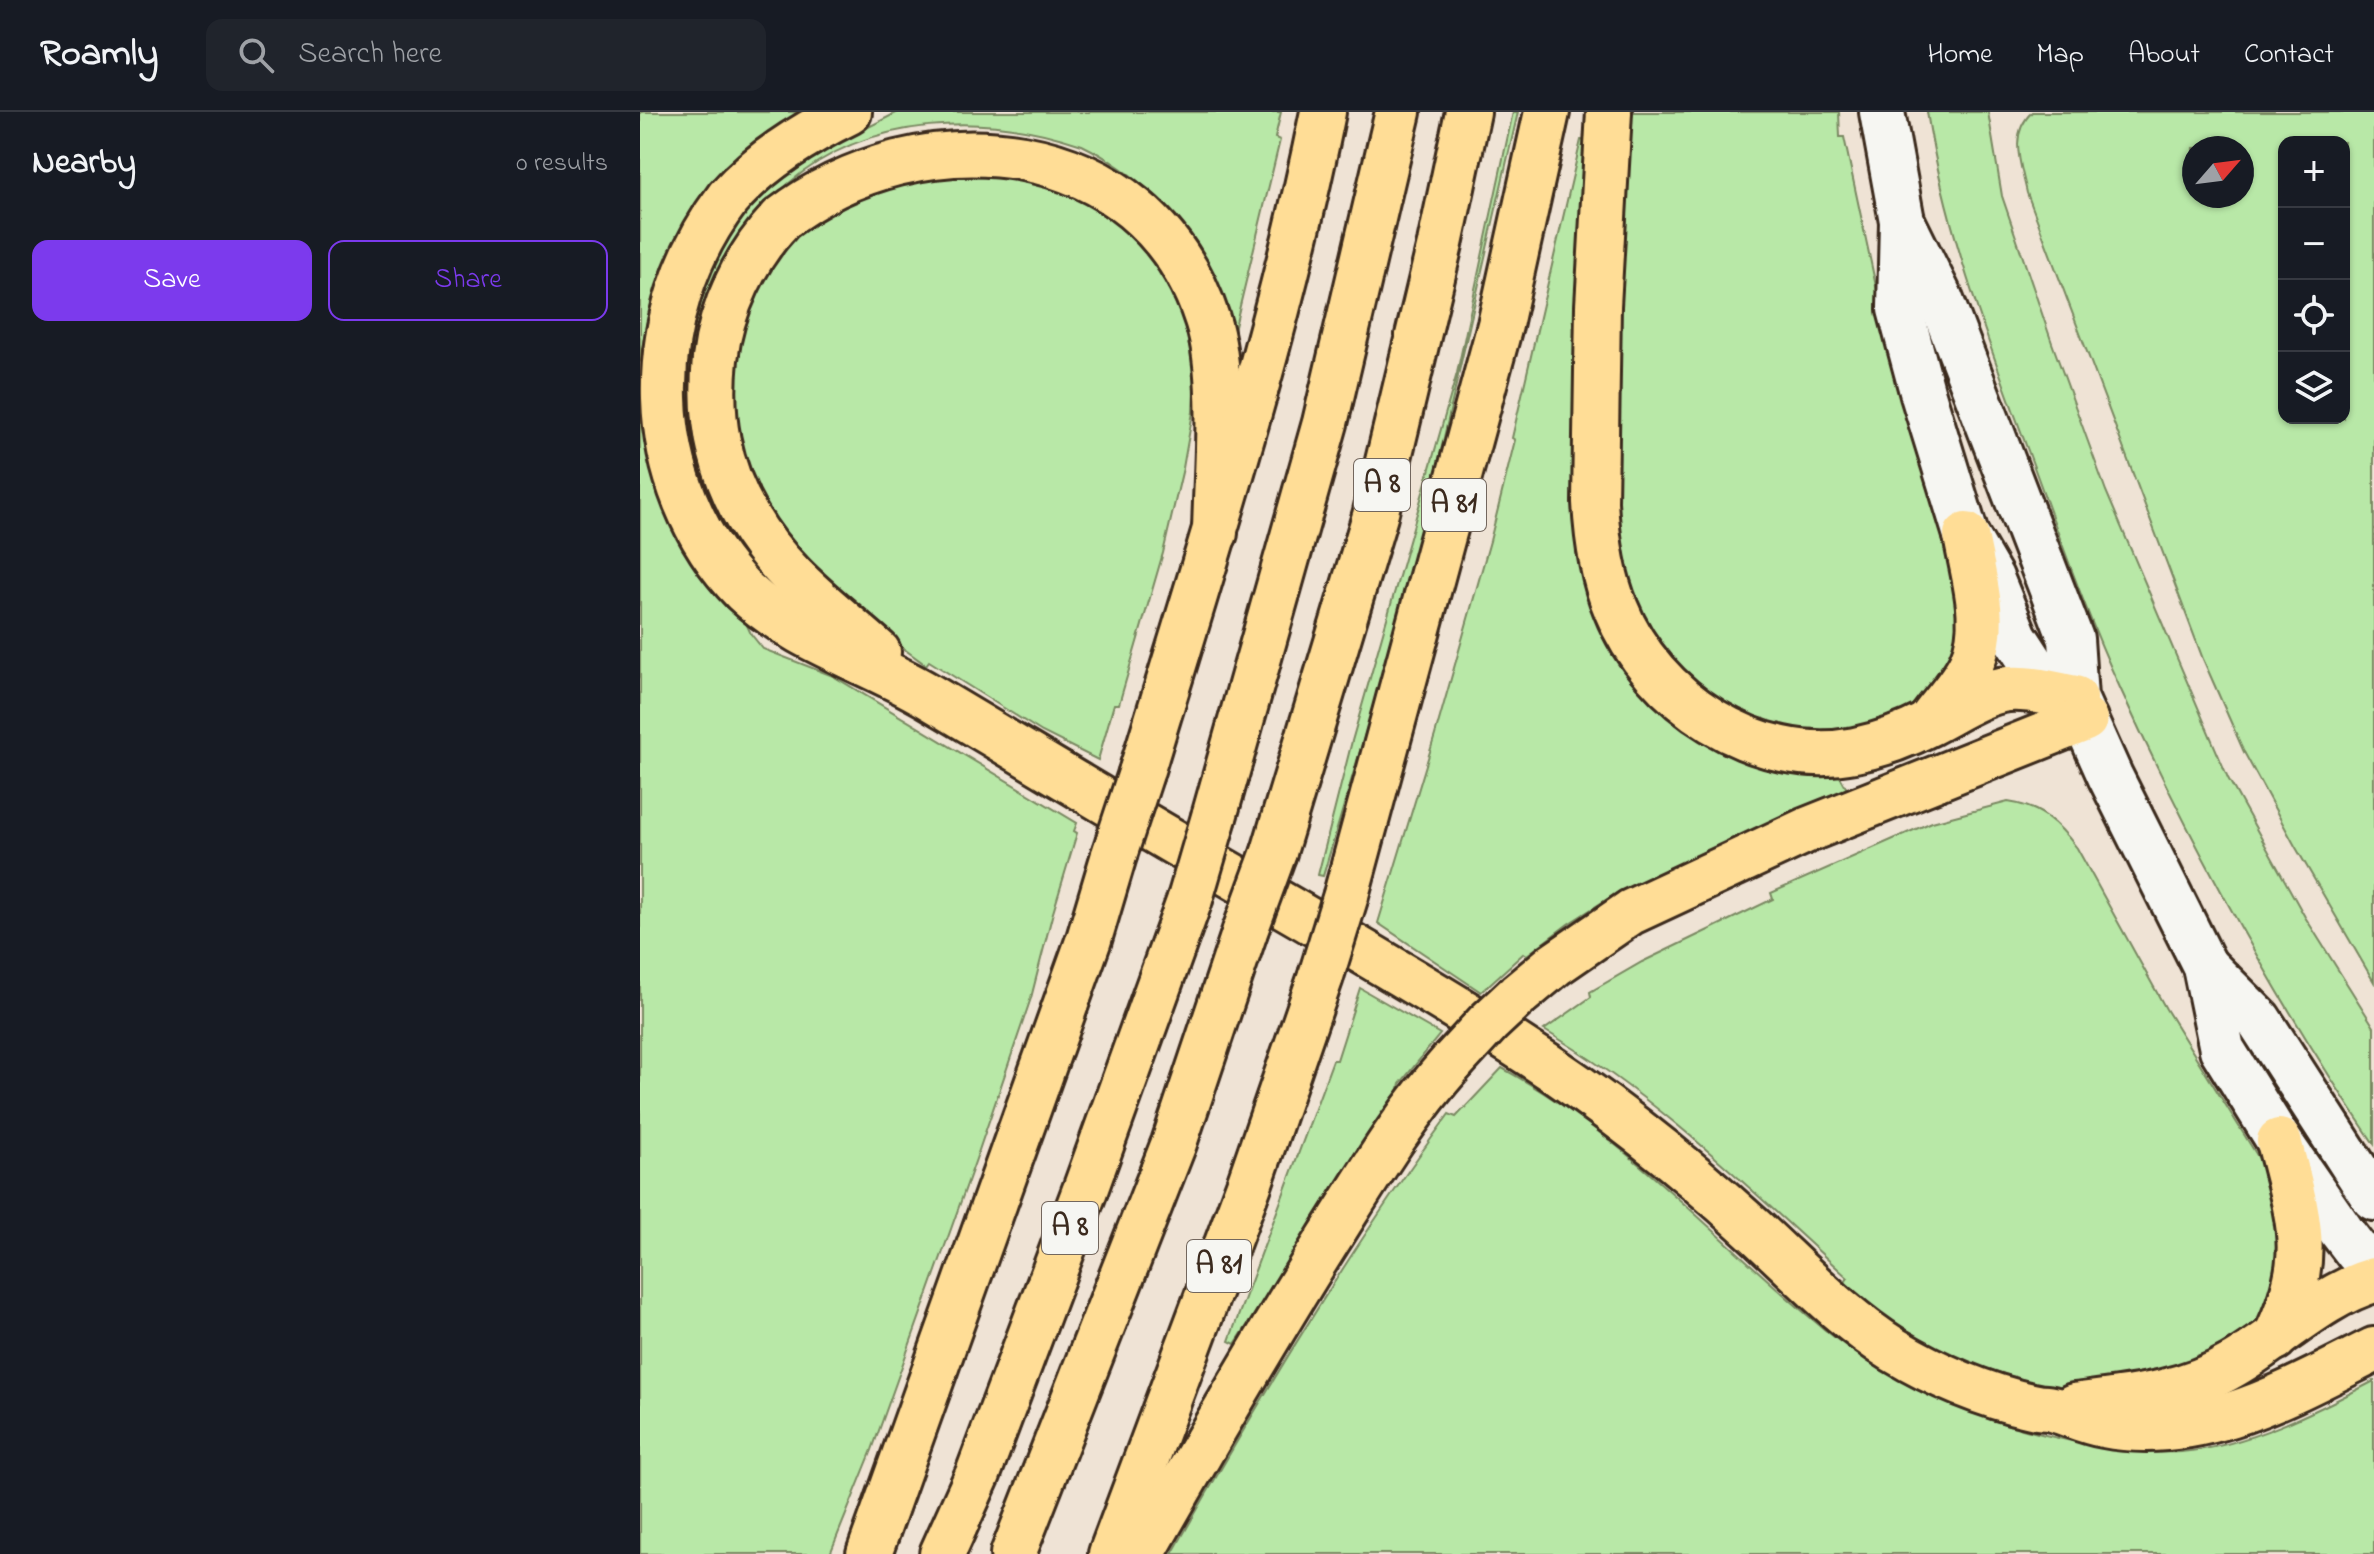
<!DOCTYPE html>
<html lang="en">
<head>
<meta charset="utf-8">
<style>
	:root { --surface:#171b24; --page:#20242c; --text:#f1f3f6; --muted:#9ea1a6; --line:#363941; --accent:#7c3aed }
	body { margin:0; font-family:"Indie Flower",sans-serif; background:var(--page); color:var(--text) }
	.controls { position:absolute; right:24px; top:24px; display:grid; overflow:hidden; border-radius:16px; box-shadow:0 2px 6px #0004 }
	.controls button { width:72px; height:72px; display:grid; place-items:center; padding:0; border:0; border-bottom:2px solid var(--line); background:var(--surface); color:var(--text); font:40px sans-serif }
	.compass { position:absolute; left:1542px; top:24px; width:72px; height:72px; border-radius:50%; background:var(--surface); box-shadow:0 2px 6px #0004; rotate:62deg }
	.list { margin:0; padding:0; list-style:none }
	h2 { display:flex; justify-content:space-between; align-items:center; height:104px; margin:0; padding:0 32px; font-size:34px }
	h2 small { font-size:26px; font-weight:400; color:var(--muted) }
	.actions { display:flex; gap:16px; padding:24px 32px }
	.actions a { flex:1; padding:18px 0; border:2px solid var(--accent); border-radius:16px; text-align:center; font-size:28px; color:var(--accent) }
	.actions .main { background:var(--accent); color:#fff }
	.icon { flex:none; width:44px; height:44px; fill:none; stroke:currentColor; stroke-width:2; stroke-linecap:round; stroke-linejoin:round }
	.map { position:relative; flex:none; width:1734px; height:1442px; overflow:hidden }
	header { display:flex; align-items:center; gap:48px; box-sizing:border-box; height:112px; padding:0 40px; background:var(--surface); border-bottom:2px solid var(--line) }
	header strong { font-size:38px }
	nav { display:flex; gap:44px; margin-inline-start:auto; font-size:28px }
	.search { width:560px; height:72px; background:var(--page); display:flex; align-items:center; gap:20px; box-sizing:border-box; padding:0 28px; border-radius:16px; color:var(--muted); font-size:30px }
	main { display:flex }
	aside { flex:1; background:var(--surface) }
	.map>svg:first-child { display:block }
</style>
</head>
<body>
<header>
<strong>Roamly</strong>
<div class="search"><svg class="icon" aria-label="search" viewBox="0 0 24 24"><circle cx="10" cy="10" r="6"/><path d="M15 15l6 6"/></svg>Search here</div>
<nav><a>Home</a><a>Map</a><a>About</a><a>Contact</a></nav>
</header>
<main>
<aside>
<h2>Nearby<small>0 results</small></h2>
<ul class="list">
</ul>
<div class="actions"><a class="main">Save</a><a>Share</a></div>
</aside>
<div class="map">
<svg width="1734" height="1442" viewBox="0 0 1734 1442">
	<rect width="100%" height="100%" fill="#efe3d5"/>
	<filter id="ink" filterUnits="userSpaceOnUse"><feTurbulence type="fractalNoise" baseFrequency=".0125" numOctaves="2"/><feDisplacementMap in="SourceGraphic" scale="16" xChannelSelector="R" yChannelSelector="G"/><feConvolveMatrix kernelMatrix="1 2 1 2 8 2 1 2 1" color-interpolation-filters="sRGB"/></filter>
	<g filter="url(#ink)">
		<!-- green -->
		<g fill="#b8e8a7" stroke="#7a8962" stroke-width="2" fill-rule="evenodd">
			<polygon points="0,0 173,0 44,116 21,160 7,208 0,250"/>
			<path d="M258 0H641L635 26 640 28 592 227 531 105 520 92 521 89C497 67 471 47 442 33 346 0 228 2 148 72 133 85 91 128 88 147 84 170 88 202 88 226 88 288 89 351 89 413L80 416 69 397 38 305 54 180 102 101 127 77 173 43Z"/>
			<polygon points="873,0 878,0 775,453 683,764 678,763 712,629 817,261"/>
			<polygon points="985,0 1199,0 1200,25 1204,25 1240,193 1326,475 1318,542 1269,603 1186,625 1106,608 1038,560 995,495 974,406"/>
			<path d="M1287 0H1348L1362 84 1412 231 1466 379 1588 666 1665 805 1734 915V1032C1636 887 1554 738 1481 578 1445 500 1417 417 1387 336 1347 227 1305 115 1287 0Z"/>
			<path d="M1392 0H1734V870L1655 734 1604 640 1563 547 1387 81C1381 52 1368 23 1392 0ZM1644 30H1704V306H1644ZM1554 36H1602V84H1554Z"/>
			<polygon points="941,28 949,29 934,248 934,344 977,533 1196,657 1209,681 1166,698 1164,695 977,781 928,812 887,843 884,841 841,880 738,811 795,623 850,429 875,328 872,326"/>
			<polygon points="304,42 458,89 518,150 548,214 555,255 553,300 543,356 523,441 479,592 474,592 458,648 402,620 289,549 286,553 234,515 137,426 91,327 99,204 154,116"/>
			<polygon points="0,266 1,308 9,350 34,414 99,496 111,522 123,537 193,564 437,711 434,719 437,721 412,804 391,886 336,1047 232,1338 190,1442 0,1442"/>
			<path d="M1368 690C1400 694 1418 711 1437 736L1526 897 1633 1069 1644 1160 1618 1212 1548 1259 1433 1278 1409 1275 1331 1252 1292 1234 1235 1198 1203 1173 1208 1166C1112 1079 1017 984 904 918L951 885 950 880 1002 850 1133 787 1131 781 1292 710Z"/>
			<polygon points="720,876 800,922 760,972 758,981 595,1232 589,1229 693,948 697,948"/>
			<path d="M862 956C980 1020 1071 1121 1172 1207 1246 1271 1332 1308 1427 1328 1464 1336 1503 1342 1541 1340 1606 1335 1677 1299 1734 1269V1442H532C617 1292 707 1141 809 1002L816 1005Z"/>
		</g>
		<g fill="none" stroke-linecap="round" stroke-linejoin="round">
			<defs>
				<g id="secondary">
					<polyline points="1242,0 1262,109 1260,197 1283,283 1326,423 1351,466 1375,525 1399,562 1435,586"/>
					<polyline points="1262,109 1300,186 1431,527 1435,586 1470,664 1565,854 1582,937 1639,1029 1702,1120 1718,1141 1734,1148"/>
					<polyline points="1565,854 1619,908 1734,1086"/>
				</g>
				<g id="highway">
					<path d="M209 0C166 21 120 49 88 86 0 202 0 372 104 479 157 529 226 547 287 583 373 634 458 686 544 736 656 801 768 864 876 933 961 987 1038 1048 1112 1116 1158 1158 1201 1205 1254 1238 1295 1263 1345 1284 1392 1294 1410 1298 1398 1293 1416 1298 1432 1303 1447 1310 1464 1313 1561 1332 1650 1280 1734 1238"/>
					<path d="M969 0 958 194 955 390C957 426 962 464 976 497 1012 588 1117 657 1215 638 1241 633 1267 623 1290 611 1312 600 1344 579 1368 577 1390 575 1414 582 1435 586"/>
					<path d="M238 540C189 496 141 464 107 405 78 355 69 304 75 247 81 196 105 145 141 107 279 0 506 18 567 207 586 265 576 359 575 421"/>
					<path d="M1291 608C1304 590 1321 573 1331 552 1350 512 1333 464 1326 423"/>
					<path d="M501 661C567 443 638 224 683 0"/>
					<polyline points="574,705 685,311 758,0"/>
					<polyline points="634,740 735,404 800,132 828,0"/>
					<polyline points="706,783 860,213 907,0"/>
					<polyline points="878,883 914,853 991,800 1167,718 1445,607"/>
					<path d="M1635 1226C1674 1145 1660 1112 1639 1029"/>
					<path d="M1434 1294C1489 1287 1544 1282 1593 1253 1638 1227 1684 1182 1734 1168"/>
					<polyline points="229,1442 449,827 474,743"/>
					<polyline points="302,1442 338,1362 445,1078 550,787"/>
					<polyline points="373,1442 534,1031 605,819"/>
					<polyline points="471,1442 609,1073 681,864"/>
					<path d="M502 1442C562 1337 623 1231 688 1128 728 1065 763 1005 813 949"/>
				</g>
			</defs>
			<!-- secondary casing -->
			<use href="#secondary" stroke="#3b2a1e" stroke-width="50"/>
			<!-- highway casing -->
			<use href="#highway" stroke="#3b2a1e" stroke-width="50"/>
			<!-- secondary -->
			<use href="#secondary" stroke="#f6f6f2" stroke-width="44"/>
			<!-- highway -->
			<use href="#highway" stroke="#ffdd96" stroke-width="44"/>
			<defs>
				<g id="highway-bridge">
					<polyline points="474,743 501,661"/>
					<polyline points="550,787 574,705"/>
					<polyline points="605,819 634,740"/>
					<polyline points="681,864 706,783"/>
					<polyline points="813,949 848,911 878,883"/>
				</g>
			</defs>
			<!-- highway-bridge casing -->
			<use href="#highway-bridge" stroke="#3b2a1e" stroke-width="50" stroke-linecap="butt"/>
			<!-- highway-bridge -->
			<use href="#highway-bridge" stroke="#ffdd96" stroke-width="44"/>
		</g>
	</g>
	<g text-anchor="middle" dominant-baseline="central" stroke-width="6" stroke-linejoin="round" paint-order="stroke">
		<!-- shield labels -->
		<g fill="#f6f6f2" stroke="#73675e" stroke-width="2">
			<rect x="714" y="347" width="56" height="52" rx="6"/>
			<rect x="782" y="367" width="64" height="52" rx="6"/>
			<rect x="402" y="1090" width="56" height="52" rx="6"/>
			<rect x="547" y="1128" width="64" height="52" rx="6"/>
		</g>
		<g font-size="30" font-weight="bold" fill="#3b2a1e">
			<text x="742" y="373">A 8</text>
			<text x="814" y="393">A 81</text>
			<text x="430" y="1116">A 8</text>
			<text x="579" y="1154">A 81</text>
		</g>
	</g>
</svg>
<div class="controls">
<button>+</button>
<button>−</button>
<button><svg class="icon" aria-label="locate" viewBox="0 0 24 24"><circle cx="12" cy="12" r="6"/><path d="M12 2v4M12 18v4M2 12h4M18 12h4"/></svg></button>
<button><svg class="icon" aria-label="layers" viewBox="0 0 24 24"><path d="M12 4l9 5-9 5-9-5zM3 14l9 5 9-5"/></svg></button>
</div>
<svg class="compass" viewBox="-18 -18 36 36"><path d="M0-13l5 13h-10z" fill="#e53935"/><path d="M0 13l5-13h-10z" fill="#9ea1a6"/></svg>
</div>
</main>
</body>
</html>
